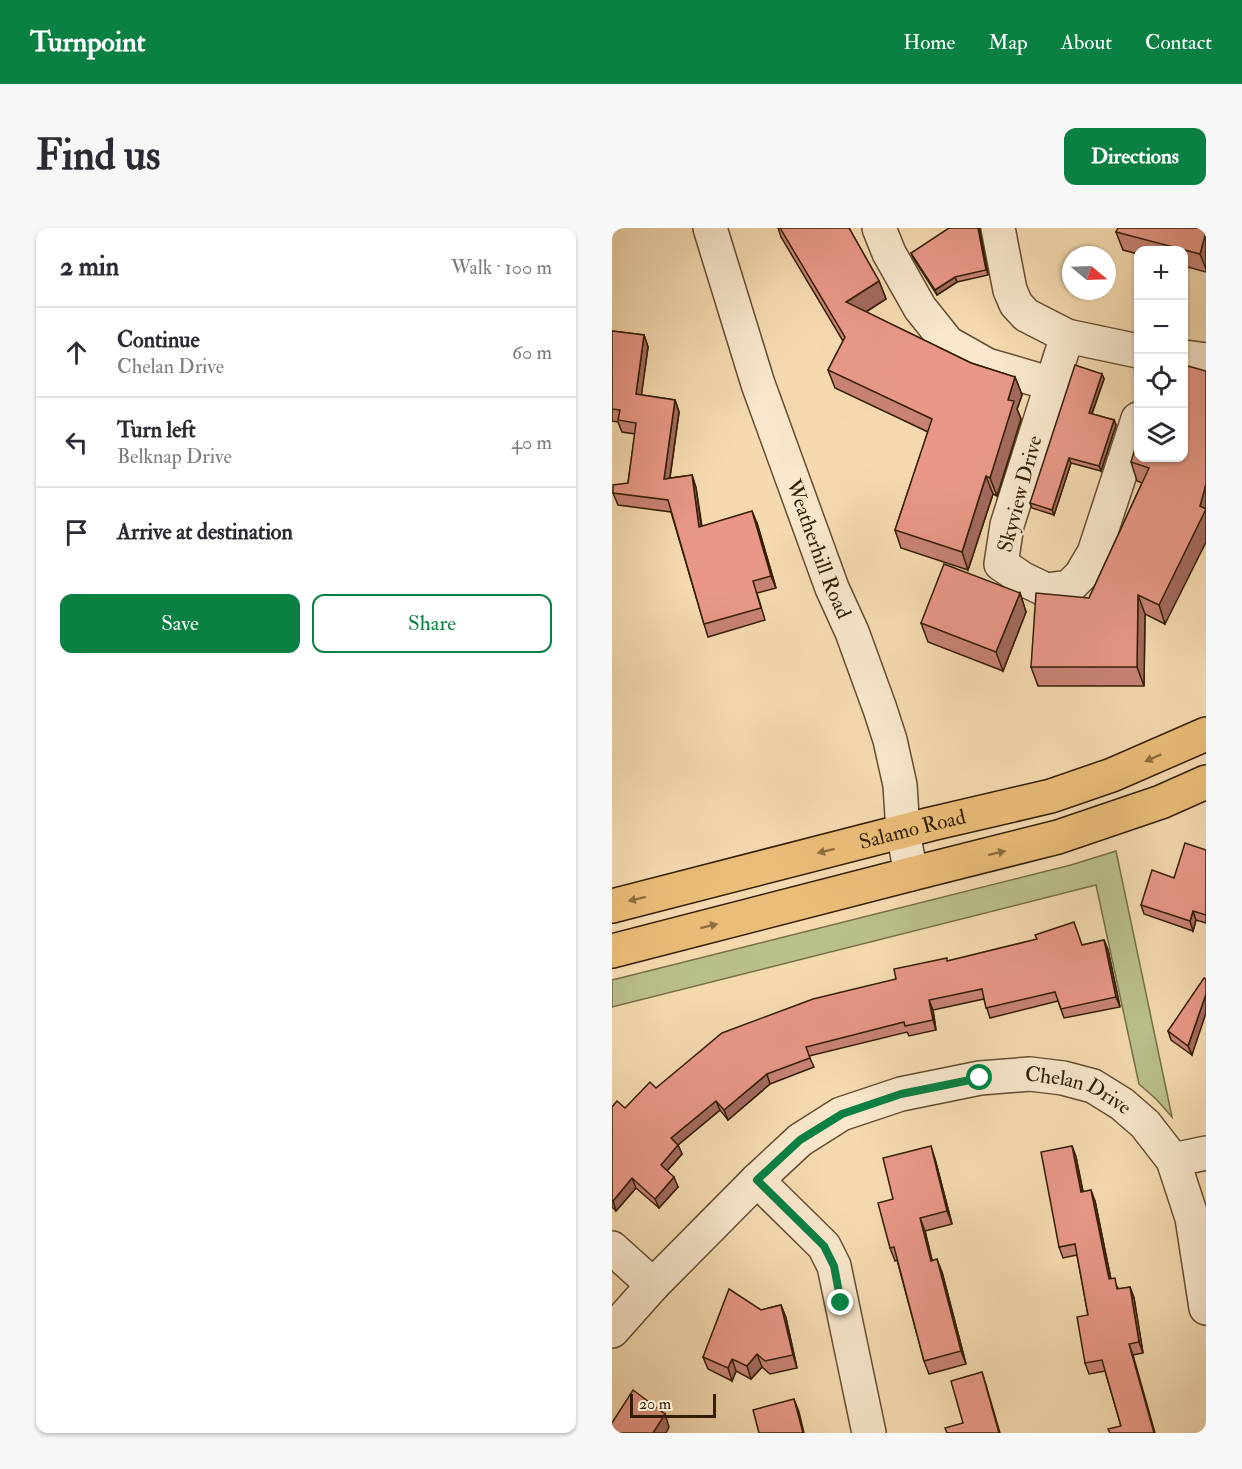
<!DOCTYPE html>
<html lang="en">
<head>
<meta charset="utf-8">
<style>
	:root { --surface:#fff; --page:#f7f7f7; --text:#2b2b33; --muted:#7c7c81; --line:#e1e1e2; --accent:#0b8043 }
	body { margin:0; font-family:"IM FELL Double Pica",serif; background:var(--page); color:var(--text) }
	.controls { position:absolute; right:18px; top:18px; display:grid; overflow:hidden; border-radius:12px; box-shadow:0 2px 4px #0004 }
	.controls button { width:54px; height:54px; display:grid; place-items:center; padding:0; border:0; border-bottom:2px solid var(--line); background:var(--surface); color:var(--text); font:30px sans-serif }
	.compass { position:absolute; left:450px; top:18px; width:54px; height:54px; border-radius:50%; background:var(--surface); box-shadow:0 2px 4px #0004; rotate:109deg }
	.scale { position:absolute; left:18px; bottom:15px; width:86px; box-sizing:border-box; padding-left:6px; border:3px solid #331e04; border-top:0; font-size:16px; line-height:21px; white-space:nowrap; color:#331e04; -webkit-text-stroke:4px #f8e7cc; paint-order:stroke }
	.stop { position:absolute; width:18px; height:18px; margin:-14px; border:4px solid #0b8043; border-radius:50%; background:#fff }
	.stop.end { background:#0b8043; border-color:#fff; box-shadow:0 2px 6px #0008 }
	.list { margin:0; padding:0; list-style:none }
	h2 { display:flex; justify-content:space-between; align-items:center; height:78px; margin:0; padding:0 24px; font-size:26px }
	h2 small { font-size:20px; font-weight:400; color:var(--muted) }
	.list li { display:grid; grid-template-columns:39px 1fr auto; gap:18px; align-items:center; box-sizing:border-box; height:90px; padding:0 24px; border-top:2px solid var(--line) }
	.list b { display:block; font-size:22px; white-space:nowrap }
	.list p { margin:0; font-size:20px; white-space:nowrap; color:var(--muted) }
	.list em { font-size:20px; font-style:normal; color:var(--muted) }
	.actions { display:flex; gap:12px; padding:18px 24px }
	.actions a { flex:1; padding:14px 0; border:2px solid var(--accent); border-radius:12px; text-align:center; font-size:21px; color:var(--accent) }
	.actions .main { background:var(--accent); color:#fff }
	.icon { flex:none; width:33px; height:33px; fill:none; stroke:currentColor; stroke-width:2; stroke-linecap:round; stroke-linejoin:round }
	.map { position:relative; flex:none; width:594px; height:1205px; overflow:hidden; border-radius:12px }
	header { display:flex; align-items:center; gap:36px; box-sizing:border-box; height:84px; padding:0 30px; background:var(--accent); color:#fff }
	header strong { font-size:28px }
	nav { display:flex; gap:33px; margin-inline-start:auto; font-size:21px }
	.intro { display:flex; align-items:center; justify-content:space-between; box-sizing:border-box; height:144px; padding:0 36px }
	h1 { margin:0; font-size:42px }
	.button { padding:15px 27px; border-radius:12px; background:var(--accent); color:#fff; font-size:21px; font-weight:700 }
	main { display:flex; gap:36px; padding:0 36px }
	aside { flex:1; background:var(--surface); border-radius:12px; box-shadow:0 2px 4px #0004 }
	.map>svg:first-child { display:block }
</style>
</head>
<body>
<header>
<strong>Turnpoint</strong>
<nav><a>Home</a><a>Map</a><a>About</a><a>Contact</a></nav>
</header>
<div class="intro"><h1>Find us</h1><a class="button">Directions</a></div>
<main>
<aside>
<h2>2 min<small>Walk · 100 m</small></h2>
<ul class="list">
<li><svg class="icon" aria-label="ahead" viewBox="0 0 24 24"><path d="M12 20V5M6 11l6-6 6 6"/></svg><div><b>Continue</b><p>Chelan Drive</p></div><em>60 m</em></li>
<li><svg class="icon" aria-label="left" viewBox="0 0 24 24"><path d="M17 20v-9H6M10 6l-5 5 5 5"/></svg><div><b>Turn left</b><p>Belknap Drive</p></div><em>40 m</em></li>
<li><svg class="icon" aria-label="arrive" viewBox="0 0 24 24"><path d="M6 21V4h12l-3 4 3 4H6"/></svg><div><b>Arrive at destination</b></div></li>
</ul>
<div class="actions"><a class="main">Save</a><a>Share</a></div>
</aside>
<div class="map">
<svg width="594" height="1205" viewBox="0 0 594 1205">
	<rect width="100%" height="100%" fill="#f5dab0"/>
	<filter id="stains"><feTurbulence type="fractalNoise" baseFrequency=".00333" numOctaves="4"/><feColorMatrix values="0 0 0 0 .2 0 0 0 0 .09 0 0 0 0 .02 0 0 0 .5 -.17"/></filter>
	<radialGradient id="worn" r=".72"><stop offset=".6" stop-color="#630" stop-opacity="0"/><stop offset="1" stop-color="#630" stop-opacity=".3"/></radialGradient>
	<!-- green -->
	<polygon fill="#bac08c" stroke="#766f48" stroke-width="1.5" points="504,623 560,889 544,871 527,856 484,657 0,779 0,752 459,637"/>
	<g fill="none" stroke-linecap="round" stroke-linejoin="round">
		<defs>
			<g id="minor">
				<path id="s1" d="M98 0 146 156 220 360 240 404 268 481 278 512 288 557 291 604 299 646"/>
				<polyline points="267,0 277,25 308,80 336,115 375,137 440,156"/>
				<polyline points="386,0 398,62 404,76 414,87 455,108 526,123"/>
				<polyline points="455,108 395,297 389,336 411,351 434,362 457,359 469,347 482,325 526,191"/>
				<polyline points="572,129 594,132"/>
				<polyline points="561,932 594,925"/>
				<polyline points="145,952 212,1018 222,1038 257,1205"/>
				<polyline points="0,1020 41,1057"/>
				<path id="s2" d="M0 1103 41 1057 145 952 188 912 229 886 289 866 368 850 418 846 451 850 481 858 510 876 533 896 561 932 580 990 594 1080"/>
			</g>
			<g id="major">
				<path id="s3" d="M0 678 319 596 439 568 500 547 594 506"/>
				<polyline points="0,723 299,646 446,609 549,574 594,554"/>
			</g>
		</defs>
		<!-- minor casing -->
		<use href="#minor" stroke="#644d2f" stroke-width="36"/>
		<!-- major casing -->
		<use href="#major" stroke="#331e04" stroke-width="36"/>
		<!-- minor -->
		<use href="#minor" stroke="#f8e7cc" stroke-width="33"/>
		<!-- major -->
		<use href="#major" stroke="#eabd78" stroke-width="33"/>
	</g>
	<!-- wall -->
	<g fill="#c88374" stroke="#331e04" stroke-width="1.5">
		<polygon points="166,0 237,0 267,53 274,71 254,84 359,135 403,149 410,167 405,181 409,191 385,268 381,266 356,342 289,320 283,302 316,204 223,160 216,142 231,113 169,9"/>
		<polygon points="594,0 594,44 572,38 572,22 526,22 526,26 511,22 504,4"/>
		<polygon points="368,4 376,47 345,54 325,67 301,30 299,25"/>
		<polygon points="0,103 32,107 36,119 29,167 63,172 67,184 58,250 80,247 84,260 90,298 145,295 164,360 145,365 153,392 96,409 92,396 59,284 6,277 1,265 16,255 23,206 10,204 6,194 0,193"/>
		<polygon points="490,146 492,151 480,186 502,192 504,197 489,243 459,235 442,287 420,280 418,275"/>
		<polygon points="572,230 553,396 533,386 532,458 426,458 419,439 477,370 530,255 525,253 519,234"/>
		<polygon points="408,365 414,384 391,443 316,414 309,395"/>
		<polygon points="594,622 594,695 584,692 581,703 532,686 529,677"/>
		<polygon points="492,712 496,722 508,779 452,790 446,773 378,790 372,771 321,782 324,802 297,808 295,804 197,828 202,839 158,856 116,892 108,882 66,917 70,926 55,943 66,959 47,980 24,960 4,983 0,979 0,879 13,880 44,860 284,751 336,733 470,717"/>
		<polygon points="594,751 580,827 559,812 556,803"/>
		<polygon points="460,918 464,929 471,963 483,973 499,1051 507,1061 518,1059 522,1070 531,1125 521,1127 509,1198 493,1143 477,1146 473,1135 476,1087 465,1027 451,1030 447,1019"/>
		<polygon points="323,931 340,996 313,1003 320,1032 330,1044 354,1136 317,1146 312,1133 285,1032 283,1033 278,1020 281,971"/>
		<polygon points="169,1077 174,1090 185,1140 158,1146 150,1139 139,1151 124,1143 120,1153 96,1141 91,1129 149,1082"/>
	</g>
	<!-- shaded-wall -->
	<g fill="#a36a5e" stroke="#331e04" stroke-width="1.5">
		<polygon points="366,0 368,0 368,4 376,47"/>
		<polygon points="594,4 594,41 588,26"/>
		<polygon points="343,49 345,54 325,67 323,62"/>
		<polygon points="267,53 274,71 241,92 234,74"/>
		<polygon points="32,107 36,119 28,178 24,166"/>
		<polygon points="490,146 492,151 478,190 477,185"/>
		<polygon points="403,149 410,167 405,181 409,191 385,268 378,250 396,172"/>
		<polygon points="63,172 67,184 56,263 52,251"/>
		<polygon points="502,192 504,197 489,243 487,238"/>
		<polygon points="457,230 459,235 442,287 440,282"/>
		<polygon points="80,247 84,260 91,311 87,299"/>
		<polygon points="374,248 381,266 356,342 350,324"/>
		<polygon points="594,256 594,314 553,396 547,377 588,278"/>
		<polygon points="140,283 145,295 164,360 159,348"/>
		<polygon points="408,365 414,384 391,443 384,424"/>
		<polygon points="526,367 533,386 532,458 525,439"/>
		<polygon points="581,683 584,692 581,703 578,693"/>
		<polygon points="492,712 496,722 508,779 504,769"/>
		<polygon points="594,766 594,785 580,827 576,818"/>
		<polygon points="317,772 321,782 324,802 321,792"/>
		<polygon points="155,846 158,856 116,892 112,882"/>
		<polygon points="104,873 108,882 66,917 70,926 52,946 49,937 59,910"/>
		<polygon points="319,918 323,931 340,996 335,983"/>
		<polygon points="460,918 464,929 473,975 469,964"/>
		<polygon points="62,949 66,959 47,980 43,971"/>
		<polygon points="20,950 24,960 4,983 1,973"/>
		<polygon points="479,962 483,973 501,1062 497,1051"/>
		<polygon points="308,990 313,1003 323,1045 319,1033"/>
		<polygon points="325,1031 330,1044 354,1136 349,1123"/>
		<polygon points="518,1059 522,1070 531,1125 527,1114"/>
		<polygon points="169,1077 174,1090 185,1140 181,1127"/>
		<polygon points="517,1116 521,1127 543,1205 542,1205"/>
		<polygon points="145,1126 150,1139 139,1151 135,1138"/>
		<polygon points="120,1131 124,1143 120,1153 116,1140"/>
		<polygon points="370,1144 374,1157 388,1205 387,1205"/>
		<polygon points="182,1171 187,1184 192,1205 191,1205"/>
		<polygon points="53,1186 57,1199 54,1205 41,1205"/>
	</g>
	<!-- building -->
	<g fill="#e99887" stroke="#331e04" stroke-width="1.5">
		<polygon points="168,0 237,0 267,53 234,74 359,135 403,149 396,172 402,173 378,250 374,248 350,324 283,302 320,191 216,142 233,109"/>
		<polygon points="337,0 366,0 374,42 343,49 323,62 299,25"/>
		<polygon points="506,0 594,0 594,4 588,26 504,4"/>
		<polygon points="0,103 32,107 24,166 63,172 52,251 80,247 87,299 140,283 159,348 141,353 149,380 92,396 56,272 1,265 1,257 16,255 24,195 6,192 8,182 0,181"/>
		<polygon points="463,137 490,146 477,185 502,192 487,238 457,230 440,282 418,275"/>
		<polygon points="572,137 594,143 594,256 588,278 594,281 547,377 526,367 525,439 419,439 424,365 477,370 537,240 519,234 526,210 526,230 572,230"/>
		<polygon points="332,336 408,365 384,424 309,395"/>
		<polygon points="573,615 594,622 594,687 581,683 578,693 529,677 540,642 562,650"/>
		<polygon points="462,694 470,717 492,712 504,769 449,781 443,764 374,780 370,761 317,772 321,792 293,798 292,794 194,819 198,830 155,846 112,882 104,873 59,910 66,917 49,937 62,949 43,971 20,950 1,973 0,973 0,879 5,873 13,880 38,854 44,860 110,805 201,771 284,751 282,741 335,730 335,733 425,711 423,707"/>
		<polygon points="592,750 594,751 594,766 576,818 556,803"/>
		<polygon points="319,918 335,983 308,990 319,1033 325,1031 349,1123 312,1133 282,1019 278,1020 266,975 281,971 271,930"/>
		<polygon points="460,918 469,964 479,962 497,1051 503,1050 505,1061 518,1059 527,1114 517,1116 542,1205 498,1205 496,1201 509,1198 490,1132 473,1135 465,1089 476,1087 463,1016 447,1019 429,924"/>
		<polygon points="117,1061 149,1082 169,1077 181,1127 153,1133 145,1126 135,1138 120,1131 116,1140 91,1129"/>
		<polygon points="370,1144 387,1205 335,1205 333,1200 351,1195 339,1153"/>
		<polygon points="21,1162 53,1186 41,1205 0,1205 0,1195"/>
		<polygon points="182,1171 191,1205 147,1205 141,1182"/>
	</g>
	<!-- one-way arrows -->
	<defs><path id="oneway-solid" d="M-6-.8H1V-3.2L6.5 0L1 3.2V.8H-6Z" transform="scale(1.5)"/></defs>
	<g fill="#8e6e3e">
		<use href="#oneway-solid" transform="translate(541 530) rotate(156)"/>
		<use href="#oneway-solid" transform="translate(214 623) rotate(166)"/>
		<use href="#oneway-solid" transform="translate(385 625) rotate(-13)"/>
		<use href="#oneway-solid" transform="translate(25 671) rotate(166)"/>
		<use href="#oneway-solid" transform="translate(97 698) rotate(-14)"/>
	</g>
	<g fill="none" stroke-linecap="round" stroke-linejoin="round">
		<!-- route -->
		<polyline stroke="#0b8043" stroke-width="8" points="229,1075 222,1038 212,1018 145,952 188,912 230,886 289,866 368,850"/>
	</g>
	<g text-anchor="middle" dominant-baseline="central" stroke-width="4.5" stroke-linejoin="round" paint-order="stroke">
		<!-- street labels -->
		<g font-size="21" fill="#331e04" stroke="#f8e7cc">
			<text transform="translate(408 266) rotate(-75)">Skyview Drive</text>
			<text stroke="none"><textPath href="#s1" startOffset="339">Weatherhill Road</textPath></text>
			<text stroke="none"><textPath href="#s3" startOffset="310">Salamo Road</textPath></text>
			<text stroke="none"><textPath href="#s2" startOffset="562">Chelan Drive</textPath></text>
		</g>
	</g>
	<rect width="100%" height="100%" filter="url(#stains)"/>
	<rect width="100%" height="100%" fill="url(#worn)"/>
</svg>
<div class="controls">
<button>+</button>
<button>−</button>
<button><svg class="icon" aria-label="locate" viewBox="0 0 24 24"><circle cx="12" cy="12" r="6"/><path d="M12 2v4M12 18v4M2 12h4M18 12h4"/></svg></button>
<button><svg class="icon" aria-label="layers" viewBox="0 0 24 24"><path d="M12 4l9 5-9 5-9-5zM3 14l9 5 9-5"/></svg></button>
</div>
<svg class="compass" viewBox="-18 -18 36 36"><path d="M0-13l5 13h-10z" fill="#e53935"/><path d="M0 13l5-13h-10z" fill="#7c7c81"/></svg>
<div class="scale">20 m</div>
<div class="stop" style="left:368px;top:850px"></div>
<div class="stop end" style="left:229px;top:1075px"></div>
</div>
</main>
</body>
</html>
